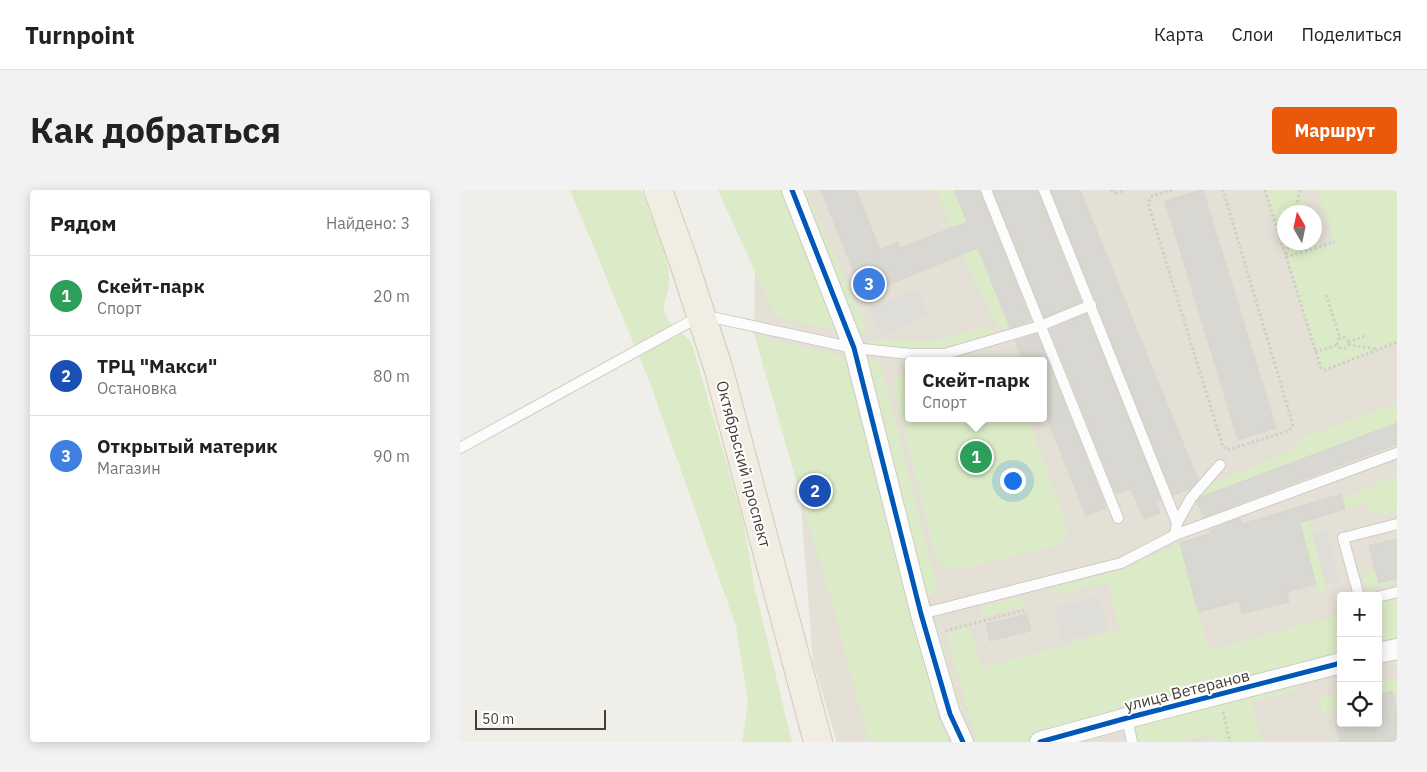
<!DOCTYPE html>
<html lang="ru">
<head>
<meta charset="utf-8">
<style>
	:root { --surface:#fff; --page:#f2f2f2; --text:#222; --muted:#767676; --line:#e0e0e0; --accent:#ea580c }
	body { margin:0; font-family:"IBM Plex Sans",sans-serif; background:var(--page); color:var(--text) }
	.controls { position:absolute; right:15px; bottom:15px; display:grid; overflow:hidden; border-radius:5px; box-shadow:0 2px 12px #0003 }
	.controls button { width:45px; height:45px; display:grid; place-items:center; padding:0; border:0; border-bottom:1px solid var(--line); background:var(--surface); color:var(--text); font:25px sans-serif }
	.compass { position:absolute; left:817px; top:15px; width:45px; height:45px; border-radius:50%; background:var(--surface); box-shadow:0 2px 12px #0003; rotate:351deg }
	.scale { position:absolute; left:15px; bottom:12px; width:131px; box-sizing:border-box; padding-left:5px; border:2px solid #453f34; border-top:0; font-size:14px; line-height:18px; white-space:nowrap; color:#453f34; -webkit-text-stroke:4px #fff; paint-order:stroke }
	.you { position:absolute; left:552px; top:290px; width:18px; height:18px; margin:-12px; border:4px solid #fff; border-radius:50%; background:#1a73e8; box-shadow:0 0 0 8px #1a73e833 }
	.badge { display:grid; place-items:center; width:32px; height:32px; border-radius:50%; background:var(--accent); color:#fff; font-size:16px; font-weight:700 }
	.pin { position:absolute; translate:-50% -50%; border:2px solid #fff; box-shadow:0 1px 5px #0006 }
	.popup { position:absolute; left:445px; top:167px; width:142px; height:65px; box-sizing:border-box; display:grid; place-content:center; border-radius:5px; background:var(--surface); filter:drop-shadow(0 1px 4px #0005); font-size:16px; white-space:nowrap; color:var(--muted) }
	.popup b { font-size:19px; color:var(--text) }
	.popup::after { content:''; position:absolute; left:50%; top:100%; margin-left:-10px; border:10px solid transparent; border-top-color:var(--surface) }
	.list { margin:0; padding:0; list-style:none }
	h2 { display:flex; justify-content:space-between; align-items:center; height:65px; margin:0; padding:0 20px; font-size:21px }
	h2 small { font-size:16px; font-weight:400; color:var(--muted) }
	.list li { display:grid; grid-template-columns:32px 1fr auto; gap:15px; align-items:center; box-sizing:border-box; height:80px; padding:0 20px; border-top:1px solid var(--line) }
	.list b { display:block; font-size:19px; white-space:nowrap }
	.list p { margin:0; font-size:16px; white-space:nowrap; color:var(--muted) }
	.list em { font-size:16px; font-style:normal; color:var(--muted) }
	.icon { flex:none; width:28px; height:28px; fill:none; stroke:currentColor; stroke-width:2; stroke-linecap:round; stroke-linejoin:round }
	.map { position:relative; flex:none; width:937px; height:552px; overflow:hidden; border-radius:5px }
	header { display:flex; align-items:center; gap:30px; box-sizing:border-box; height:70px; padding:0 25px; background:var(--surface); border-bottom:1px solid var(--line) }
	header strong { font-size:24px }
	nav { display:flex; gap:28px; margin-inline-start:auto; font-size:18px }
	.intro { display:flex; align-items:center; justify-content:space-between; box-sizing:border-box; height:120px; padding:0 30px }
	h1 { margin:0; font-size:35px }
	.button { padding:12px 22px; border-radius:5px; background:var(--accent); color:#fff; font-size:18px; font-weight:700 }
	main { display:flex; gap:30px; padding:0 30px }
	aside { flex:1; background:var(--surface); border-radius:5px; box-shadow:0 2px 12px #0003 }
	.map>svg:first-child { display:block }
</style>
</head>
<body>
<header>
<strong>Turnpoint</strong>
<nav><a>Карта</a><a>Слои</a><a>Поделиться</a></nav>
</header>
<div class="intro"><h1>Как добраться</h1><a class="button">Маршрут</a></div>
<main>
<aside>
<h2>Рядом<small>Найдено: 3</small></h2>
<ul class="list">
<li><span class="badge" style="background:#2e9e5b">1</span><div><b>Скейт-парк</b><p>Спорт</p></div><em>20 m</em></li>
<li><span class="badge" style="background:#1a4fb4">2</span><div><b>ТРЦ &quot;Макси&quot;</b><p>Остановка</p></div><em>80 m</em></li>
<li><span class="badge" style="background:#3f7fe0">3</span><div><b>Открытый материк</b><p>Магазин</p></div><em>90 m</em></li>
</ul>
</aside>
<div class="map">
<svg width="937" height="552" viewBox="0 0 937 552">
	<rect width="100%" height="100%" fill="#f0eee8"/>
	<!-- residential -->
	<path fill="#e4e0d5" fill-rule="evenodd" d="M258 0H937V552H377L353 472 340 303 294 143 295 81ZM824 22H854V52H824ZM448 171H584V228H448ZM881 406H918V533H881Z"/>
	<!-- green -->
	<g fill="#dbebc7">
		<path d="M110 0H181C190 25 203 51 208 77 209 84 210 93 208 100 206 110 201 116 206 126 211 138 225 143 232 154L282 326 295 399 332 552H282L288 513 276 436 190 193Z"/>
		<polygon points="258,0 346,0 405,133 406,140 402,145 326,130 315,124"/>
		<polygon points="476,0 494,0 549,135 542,139 538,137 533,128 502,65"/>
		<polygon points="805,0 841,0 849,22 824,22 824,52 854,52 855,39 860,56 874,52 857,0 937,0 937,152 865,180 861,178"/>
		<polygon points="528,136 531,136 534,141 531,144 485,157 443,158 412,155 412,152 418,150 474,151"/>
		<polygon points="294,143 314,151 390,168 479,530 489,552 409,552 383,452"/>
		<polygon points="402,167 419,171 479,403 463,407"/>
		<polygon points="443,184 448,184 448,228 568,228 608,339 606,346 600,355 496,380 485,378 476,368 433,195 436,188"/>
		<polygon points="937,213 937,233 736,309 749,294 834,260 842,248"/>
		<polygon points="937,285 937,321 917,325 910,319 907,313 885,319 882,309"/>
		<polygon points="849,330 867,401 858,404 842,345 726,376 748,460 881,425 881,469 567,552 517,552 486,443 509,437 521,478 660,440 648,392 591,406 589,399 662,380 720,353 724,367"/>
		<polygon points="914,379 917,393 933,389 934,393 909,399 907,397 903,382"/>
		<polygon points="561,407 564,416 523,427 521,418"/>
		<polygon points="933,407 937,408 937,454 926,454 918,429 918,412"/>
		<polygon points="476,432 512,552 506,550 469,434"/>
		<polygon points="937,487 937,504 933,505 932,501 918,505 918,493"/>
		<polygon points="838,493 839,500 792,512 792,516 802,552 754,552 751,544 720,552 676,552 672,534"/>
		<polygon points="881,503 881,516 872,519 873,524 863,526 859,509"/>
	</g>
	<!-- parking -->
	<g fill="#dfddd8">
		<polygon points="457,99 468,126 421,146 409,118"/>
		<polygon points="867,340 879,391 866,395 853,344"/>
		<polygon points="639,406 648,439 602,451 594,418"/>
	</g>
	<!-- building -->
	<g fill="#d9d7d1" stroke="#d8d5ce">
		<polygon points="361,0 396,0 420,60 438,52 440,58 507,32 494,0 519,0 571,131 550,138 518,58 403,105"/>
		<polygon points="533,0 577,0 621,112 584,127"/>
		<polygon points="591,0 620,0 738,290 731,298 713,305"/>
		<polygon points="740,0 743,0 816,238 778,250 705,11"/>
		<polygon points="626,124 701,310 696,312 700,323 684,329 671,298 656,304 590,140"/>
		<polygon points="577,144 646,318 626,326 584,221 584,171 563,171 555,151"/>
		<polygon points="937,233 937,254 744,327 737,312 741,307"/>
		<polygon points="881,304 885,319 840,333 856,394 827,402 829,412 782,424 779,411 738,422 720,353 751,343 750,340 780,328 782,334"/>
		<polygon points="937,349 937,388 919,393 909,356"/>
		<polygon points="566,424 571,441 530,451 526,434"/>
		<polygon points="932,501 937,519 937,552 880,552 875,533 918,533 918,505"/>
	</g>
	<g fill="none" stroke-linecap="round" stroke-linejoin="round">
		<defs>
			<g id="service">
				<polyline points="526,0 658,328"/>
				<polyline points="584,0 717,333 715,345 937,263"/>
				<polyline points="0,258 242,125 394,158 450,164 485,164 580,136 631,115"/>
				<polyline points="717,333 731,308 760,275"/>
				<polyline points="899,406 883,348 937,334"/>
				<polyline points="918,407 937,402"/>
				<polyline points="461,424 661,373 715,345"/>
				<polyline points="667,528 672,552"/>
			</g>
			<g id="minor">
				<polyline points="332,0 394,158 461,424 490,524 503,552"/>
				<polyline points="918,463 937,459"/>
				<polyline points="580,552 667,528 881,473"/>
			</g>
			<polyline id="primary" points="198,0 223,70 258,177 358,552"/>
		</defs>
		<!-- service casing -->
		<use href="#service" stroke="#cecbc5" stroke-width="12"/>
		<!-- minor casing -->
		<use href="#minor" stroke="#cecbc5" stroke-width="22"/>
		<!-- primary casing -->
		<use href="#primary" stroke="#d2cbb5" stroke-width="30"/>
		<!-- path -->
		<g stroke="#d1cec9" stroke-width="3" stroke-dasharray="2.5 2.5" stroke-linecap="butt">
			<polyline points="651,0 656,3 666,0"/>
			<polyline points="712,0 692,6 688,13 763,257 767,260 829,241 833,235 763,0"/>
			<polyline points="805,0 861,178 865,180 937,152"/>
			<polyline points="835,22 840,0"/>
			<polyline points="829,52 826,67 875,52"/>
			<polyline points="866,105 880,148"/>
			<circle cx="883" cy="153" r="5.5"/>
			<polyline points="888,152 905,146"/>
			<polyline points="888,155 917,159"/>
			<polyline points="855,162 877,155"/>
			<polyline points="485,441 564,420"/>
			<polyline points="763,522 770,552"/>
		</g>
		<!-- service -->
		<use href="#service" stroke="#fdfcfc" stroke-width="10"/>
		<!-- minor -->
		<use href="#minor" stroke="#fdfcfc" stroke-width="20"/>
		<!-- primary -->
		<use href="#primary" stroke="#f1ede2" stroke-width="28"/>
		<defs>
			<g id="cycleway">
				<polyline points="332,0 394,158 461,424 490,524 503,552"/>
				<polyline points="580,552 667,528 881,473"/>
			</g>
		</defs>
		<!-- cycleway casing -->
		<use href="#cycleway" stroke="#fff" stroke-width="8"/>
		<!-- cycleway -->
		<use href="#cycleway" stroke="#0057b8" stroke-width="5"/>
	</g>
	<g text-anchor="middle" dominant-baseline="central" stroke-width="4" stroke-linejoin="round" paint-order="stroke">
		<!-- street labels -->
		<g font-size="16" fill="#453f34" stroke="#fff">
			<text transform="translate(284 274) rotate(75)">Октябрьский проспект</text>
			<text transform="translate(727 500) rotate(-14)">улица Ветеранов</text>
		</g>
	</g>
</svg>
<div class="controls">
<button>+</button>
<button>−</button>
<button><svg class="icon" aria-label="locate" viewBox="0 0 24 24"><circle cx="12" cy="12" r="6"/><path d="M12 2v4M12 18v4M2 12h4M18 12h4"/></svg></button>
</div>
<svg class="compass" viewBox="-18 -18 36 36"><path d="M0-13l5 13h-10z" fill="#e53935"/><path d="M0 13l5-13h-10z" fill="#767676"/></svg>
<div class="scale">50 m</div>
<div class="you"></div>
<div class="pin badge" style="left:516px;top:267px;background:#2e9e5b">1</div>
<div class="popup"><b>Скейт-парк</b>Спорт</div>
<div class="pin badge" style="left:355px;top:301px;background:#1a4fb4">2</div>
<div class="pin badge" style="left:409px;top:94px;background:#3f7fe0">3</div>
</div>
</main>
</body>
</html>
